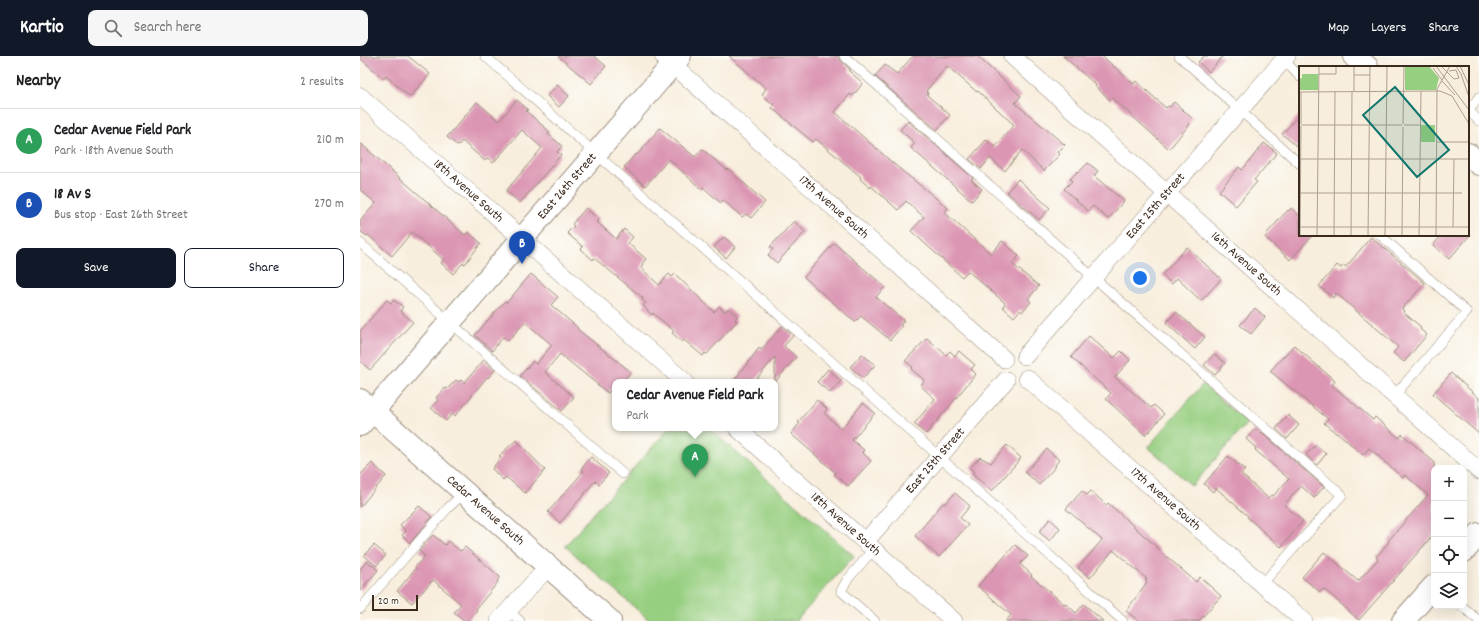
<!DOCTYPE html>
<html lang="en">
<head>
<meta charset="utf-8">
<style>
	:root { --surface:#fff; --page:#f6f6f6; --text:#202124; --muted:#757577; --line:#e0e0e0; --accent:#111827 }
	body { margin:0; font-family:Dekko,sans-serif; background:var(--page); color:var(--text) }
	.controls { position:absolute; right:12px; bottom:12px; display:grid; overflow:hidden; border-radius:8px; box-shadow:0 4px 16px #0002 }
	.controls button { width:36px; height:36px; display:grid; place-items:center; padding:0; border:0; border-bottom:1px solid var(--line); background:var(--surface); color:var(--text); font:20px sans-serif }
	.scale { position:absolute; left:12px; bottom:10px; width:46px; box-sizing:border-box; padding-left:4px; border:2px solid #3b2a1e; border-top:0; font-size:11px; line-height:14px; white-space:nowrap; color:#3b2a1e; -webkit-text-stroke:3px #fdfcf7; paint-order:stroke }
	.you { position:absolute; left:780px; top:222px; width:14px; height:14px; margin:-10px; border:3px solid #fff; border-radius:50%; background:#1a73e8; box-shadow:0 0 0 6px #1a73e833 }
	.badge { display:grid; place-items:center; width:26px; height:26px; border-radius:50%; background:var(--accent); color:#fff; font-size:13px; font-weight:700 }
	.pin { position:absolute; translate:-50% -33px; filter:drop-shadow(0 1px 2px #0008) }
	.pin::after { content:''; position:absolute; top:21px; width:14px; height:12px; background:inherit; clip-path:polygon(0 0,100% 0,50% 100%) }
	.popup { position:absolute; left:252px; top:323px; width:166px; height:52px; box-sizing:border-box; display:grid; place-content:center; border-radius:8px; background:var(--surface); filter:drop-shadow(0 1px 3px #0005); font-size:13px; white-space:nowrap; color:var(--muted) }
	.popup b { font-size:15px; color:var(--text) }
	.popup::after { content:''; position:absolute; left:50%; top:100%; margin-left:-8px; border:8px solid transparent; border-top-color:var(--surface) }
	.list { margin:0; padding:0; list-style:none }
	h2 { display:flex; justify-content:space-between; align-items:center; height:52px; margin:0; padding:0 16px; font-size:17px }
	h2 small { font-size:13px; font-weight:400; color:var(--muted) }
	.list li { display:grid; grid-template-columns:26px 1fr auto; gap:12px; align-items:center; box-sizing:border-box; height:64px; padding:0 16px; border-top:1px solid var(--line) }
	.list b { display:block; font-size:15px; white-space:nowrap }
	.list p { margin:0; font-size:13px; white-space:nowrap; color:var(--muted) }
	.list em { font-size:13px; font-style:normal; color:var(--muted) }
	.actions { display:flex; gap:8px; padding:12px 16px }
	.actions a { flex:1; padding:9px 0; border:1px solid var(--accent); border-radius:8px; text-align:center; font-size:14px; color:var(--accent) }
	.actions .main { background:var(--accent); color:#fff }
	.icon { flex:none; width:22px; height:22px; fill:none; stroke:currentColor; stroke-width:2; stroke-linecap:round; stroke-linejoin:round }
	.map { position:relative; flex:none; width:1119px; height:565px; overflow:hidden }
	header { display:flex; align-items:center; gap:24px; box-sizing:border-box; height:56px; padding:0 20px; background:var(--accent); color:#fff }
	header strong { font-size:19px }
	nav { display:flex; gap:22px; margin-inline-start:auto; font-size:14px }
	.search { width:280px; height:36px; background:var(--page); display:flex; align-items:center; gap:10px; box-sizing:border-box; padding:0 14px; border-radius:8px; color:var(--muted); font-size:15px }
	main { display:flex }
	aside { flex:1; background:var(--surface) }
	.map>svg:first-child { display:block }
</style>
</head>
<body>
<header>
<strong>Kartio</strong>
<div class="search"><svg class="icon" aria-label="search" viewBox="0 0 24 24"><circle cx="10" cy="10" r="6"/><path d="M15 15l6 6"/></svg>Search here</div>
<nav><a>Map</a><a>Layers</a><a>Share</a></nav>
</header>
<main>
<aside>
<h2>Nearby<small>2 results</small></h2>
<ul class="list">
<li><span class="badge" style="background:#2e9e5b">A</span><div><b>Cedar Avenue Field Park</b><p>Park · 18th Avenue South</p></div><em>210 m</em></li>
<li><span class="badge" style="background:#1a4fb4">B</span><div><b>18 Av S</b><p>Bus stop · East 26th Street</p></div><em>270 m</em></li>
</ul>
<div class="actions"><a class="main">Save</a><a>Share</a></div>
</aside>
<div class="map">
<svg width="1119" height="565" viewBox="0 0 1119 565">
	<rect width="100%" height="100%" fill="#fdfcf7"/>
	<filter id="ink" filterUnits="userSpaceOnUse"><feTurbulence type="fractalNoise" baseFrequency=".025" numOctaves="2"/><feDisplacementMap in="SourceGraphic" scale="8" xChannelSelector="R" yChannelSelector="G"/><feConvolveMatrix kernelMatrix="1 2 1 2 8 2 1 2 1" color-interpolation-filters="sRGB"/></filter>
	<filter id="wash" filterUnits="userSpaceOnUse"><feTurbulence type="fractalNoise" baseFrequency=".012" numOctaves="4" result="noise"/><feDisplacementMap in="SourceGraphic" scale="16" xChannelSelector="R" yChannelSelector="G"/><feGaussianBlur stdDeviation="0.9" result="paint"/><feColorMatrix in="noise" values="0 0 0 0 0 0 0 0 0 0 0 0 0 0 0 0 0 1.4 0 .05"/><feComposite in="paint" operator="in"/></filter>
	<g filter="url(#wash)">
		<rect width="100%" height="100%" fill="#f8eedd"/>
		<!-- green -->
		<g fill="#97cf81" stroke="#697c50">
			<polygon points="843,328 887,367 832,430 788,391"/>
			<polygon points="309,372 349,372 494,500 436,565 290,565 205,490"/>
		</g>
		<g id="blocks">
			<!-- building -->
			<g fill="#db96b3">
				<polygon points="0,0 48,0 70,18 50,41 26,20 24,23 0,2"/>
				<polygon points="198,0 234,0 246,10 231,28"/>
				<polygon points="369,0 478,0 480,4 490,13 489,15 503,27 493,40 490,38 475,56 535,109 588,152 584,156 631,198 642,185 659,200 652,208 679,230 668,243 671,246 662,256 660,254 654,261 643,251 645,247 608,215 602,221 551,175 564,161 546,145 538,154 511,130 510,132 500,123 501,121 456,83 453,86 412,52 414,49 402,39 406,32"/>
				<polygon points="553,0 617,0 661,40 655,47 705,89 698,96 700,98 684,115 662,94 645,115 630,102 621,113 609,103 626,84 635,91 654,69 618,35 617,36 587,10 566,35 568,37 567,39 590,59 577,74 515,20 525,9 537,18"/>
				<polygon points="703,0 742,0 774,28 776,25 806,52 808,50 810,51 814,46 833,63 829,67 830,68 809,93 752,42 750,44 735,30 736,29"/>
				<polygon points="844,0 863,0 849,16 838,6"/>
				<polygon points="197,29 209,40 199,51 187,40"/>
				<polygon points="157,44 168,54 166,55 190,76 188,78 202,90 197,96 201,99 160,147 146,135 182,92 162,74 133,107 128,102 125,105 102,85 98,90 87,81 117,46 139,65"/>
				<polygon points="940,58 940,93 922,78"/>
				<polygon points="548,65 613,122 611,124 622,133 612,145 551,92 555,87 540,74"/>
				<polygon points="300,72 335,101 342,93 367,114 368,113 405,146 391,162 386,158 382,161 363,144 361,147 343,131 341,133 309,103 285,130 264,111 276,98 277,99"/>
				<polygon points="0,87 105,179 108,176 121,187 105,208 103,207 93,218 81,207 84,204 52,176 32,200 8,179 7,180 0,175 0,165 16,147 0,134"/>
				<polygon points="904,87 917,97 894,124 897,126 876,150 859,135 879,111 882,114"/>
				<polygon points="728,107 738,115 734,120 764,145 748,163 733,150 728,155 704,133 712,125 710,123 718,115 719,116"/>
				<polygon points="658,123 690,152 679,164 647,136"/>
				<polygon points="226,152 239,164 237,166 256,183 264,173 273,181 268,187 286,203 282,208 283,209 281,212 299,229 309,218 312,221 315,218 354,256 359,250 365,256 368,252 377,260 375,264 377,265 347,298 345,297 343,300 324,284 322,286 312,277 314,275 293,257 292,259 283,250 286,247 282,244 283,242 234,202 233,204 221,193 223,191 207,177 214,170 212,168"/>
				<polygon points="931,152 940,160 940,179 953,179 930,204 905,181 908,178 907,177 928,154 929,155"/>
				<polygon points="434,165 445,176 417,207 408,199 413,193 410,191"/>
				<polygon points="1082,179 1110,179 1089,203 1073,189"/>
				<polygon points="364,181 375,191 366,202 354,191"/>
				<polygon points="1011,181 1065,227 1042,253 1044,255 1043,256 1061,271 1060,273 1067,279 1044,306 1033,297 1038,291 976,237 973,242 959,230 977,209 981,212 984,209 986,211"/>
				<polygon points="474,187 525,231 516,241 544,265 540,268 542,270 530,284 501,260 495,266 444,221"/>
				<polygon points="827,191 861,223 841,245 817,222 812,228 802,219"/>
				<polygon points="171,218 198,241 191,249 218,272 217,273 271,316 262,326 255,326 255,329 248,337 200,298 185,316 214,341 202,355 160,320 173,305 176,308 192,289 165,266 148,285 143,281 132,295 115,279 145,245 147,246"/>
				<polygon points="27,244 31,247 34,244 43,251 40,255 53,266 10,314 0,305 0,275"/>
				<polygon points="895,252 905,261 891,278 880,269"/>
				<polygon points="816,256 845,281 835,293 806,267"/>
				<polygon points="422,270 433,280 424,290 436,301 415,326 415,301 394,326 373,326 399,292 401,294"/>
				<polygon points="729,280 754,302 761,295 770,304 755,321 791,352 794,349 804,358 789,376 788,375 785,379 746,343 751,337 711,301"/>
				<polygon points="567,282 586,299 590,295 595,300 599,295 615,309 611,313 616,318 566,378 554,368 575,343 561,330 564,324 551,313 553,311 545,305"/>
				<polygon points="934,289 975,325 972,329 1013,364 1015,361 1039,382 1042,378 1074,406 1074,478 999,564 964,533 960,536 942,521 964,496 998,525 1018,503 1016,501 1029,486 1028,485 1068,439 1045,419 1043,422 1009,392 1003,399 978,377 977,378 964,367 968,363 910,315"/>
				<polygon points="502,298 515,309 503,322 490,311"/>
				<polygon points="854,298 865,307 855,319 844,309"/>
				<polygon points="124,304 135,314 128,322 127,321 95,360 92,358 86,365 71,352 78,344 76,342 85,332 87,333 96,324 99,326 101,324 104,327"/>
				<polygon points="468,313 481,325 470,337 457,326"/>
				<polygon points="1091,317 1119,342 1119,378 1073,338"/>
				<polygon points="457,344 467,353 464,357 481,373 503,347 515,357 492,384 504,394 502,396 511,405 488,430 474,418 476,417 431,378 440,367 438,366"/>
				<polygon points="928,359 939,369 927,383 916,373"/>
				<polygon points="895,373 908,382 964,431 954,442 941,430 924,449 943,465 921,491 887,461 888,460 856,432 853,436 844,428 868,400 885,414 881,418 908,442 911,439 913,440 929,423 895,394 896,392 886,383"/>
				<polygon points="156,384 185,414 165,437 146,421 143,424 132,413 141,401 139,400"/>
				<polygon points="647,389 661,402 632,435 612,418 614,416 610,412 620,401 631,407"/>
				<polygon points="956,389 966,398 957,409 946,399"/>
				<polygon points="687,393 699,404 695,409 696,410 679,429 665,416"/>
				<polygon points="231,401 249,417 239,428 235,425 200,467 188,456 224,415 221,413"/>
				<polygon points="12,407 26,420 0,451 0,419"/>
				<polygon points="722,435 727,439 731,435 746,449 748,447 800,494 799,494 836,526 840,521 861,540 839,565 779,565 766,555 787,526 785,524 787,523 753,494 730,522 718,512 742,484 706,453"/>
				<polygon points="595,437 610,450 600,462 608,469 579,501 555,480 583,447 585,448"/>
				<polygon points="59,450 72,461 50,487 42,479 46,475 40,469"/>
				<polygon points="690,463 700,472 690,485 679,476"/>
				<polygon points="73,479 85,489 88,485 99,494 100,494 101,495 105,491 140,521 137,525 138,526 116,553 117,554 107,565 105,565 94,556 101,548 73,524 52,547 37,535 56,512 55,511 65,500 59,495"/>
				<polygon points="14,489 26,499 16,510 4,499"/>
				<polygon points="655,489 668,500 660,508 672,519 671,520 704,548 705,547 716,557 724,548 743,565 646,565 651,559 618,530"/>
				<polygon points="7,505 18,514 0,535 0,513"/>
			</g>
		</g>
	</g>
	<g filter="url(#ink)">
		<use href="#blocks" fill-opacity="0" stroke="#9a8c7e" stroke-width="1"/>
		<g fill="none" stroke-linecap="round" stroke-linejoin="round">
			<defs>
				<g id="lane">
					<polyline points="125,0 565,388 763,565"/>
					<polyline points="484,0 733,221 982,439 902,528"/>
					<polyline points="819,0 940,108"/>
					<polyline points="924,4 940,21"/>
					<polyline points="1109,55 1119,65"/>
					<polyline points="1108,56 1119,41"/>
					<polyline points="1020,179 1107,256 1034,340"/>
					<polyline points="0,187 263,418"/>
					<polyline points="514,493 487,524 481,535 515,565"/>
					<polyline points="1102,550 1119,565"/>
					<polyline points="0,553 88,452 105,436"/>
					<polyline points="148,554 160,565"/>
				</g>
				<g id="street">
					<path id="s1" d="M303 0 644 303"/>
					<path id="s2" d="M652 0 1119 415"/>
					<path id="s3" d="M0 40 325 326"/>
					<path id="s4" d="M665 300 927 0"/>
					<path id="s5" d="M667 322 944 565"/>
					<path id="s6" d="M377 372 594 565"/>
					<path id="s7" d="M506 485 646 324"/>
					<polyline points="139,565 174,526 189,511"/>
				</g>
				<g id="secondary">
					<polyline points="994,0 1007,11"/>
					<polyline points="1108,98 1119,108"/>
					<path id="s8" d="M0 344 250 565"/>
					<path id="s9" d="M0 369 27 339 320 0"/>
					<polyline points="1104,495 1119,478"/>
					<polyline points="1043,565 1074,530"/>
				</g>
			</defs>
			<!-- lane casing -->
			<use href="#lane" stroke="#9a8c7e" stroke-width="10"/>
			<!-- street casing -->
			<use href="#street" stroke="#9a8c7e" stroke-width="18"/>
			<!-- secondary casing -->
			<use href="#secondary" stroke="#9a8c7e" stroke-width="24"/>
			<!-- lane -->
			<use href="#lane" stroke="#fff" stroke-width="9"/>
			<!-- street -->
			<use href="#street" stroke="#fff" stroke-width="17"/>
			<!-- secondary -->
			<use href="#secondary" stroke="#fff" stroke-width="22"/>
		</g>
	</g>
	<g text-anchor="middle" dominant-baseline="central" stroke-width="3.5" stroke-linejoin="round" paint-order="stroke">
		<!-- street labels -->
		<g font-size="13" fill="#3b2a1e" stroke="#fdfcf7">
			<text stroke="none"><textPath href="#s9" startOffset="316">East 26th Street</textPath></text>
			<text stroke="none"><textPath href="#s3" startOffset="144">18th Avenue South</textPath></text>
			<text stroke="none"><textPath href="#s4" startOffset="199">East 25th Street</textPath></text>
			<text stroke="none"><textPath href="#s1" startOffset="228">17th Avenue South</textPath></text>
			<text stroke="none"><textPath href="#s2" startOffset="313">16th Avenue South</textPath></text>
			<text stroke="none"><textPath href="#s7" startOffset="106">East 25th Street</textPath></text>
			<text stroke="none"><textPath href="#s5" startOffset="184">17th Avenue South</textPath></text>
			<text stroke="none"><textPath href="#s8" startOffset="167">Cedar Avenue South</textPath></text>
			<text stroke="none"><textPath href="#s6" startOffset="145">18th Avenue South</textPath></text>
		</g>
	</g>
	<!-- overview -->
	<g transform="translate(939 10)">
		<rect width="170" height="170" fill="#f8eedd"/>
		<path d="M106 0H130L140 12 137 24H106ZM3 8H19V24H0V13L3 12ZM122 59H136V76H122Z" fill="#97cf81"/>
		<path fill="none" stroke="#aca091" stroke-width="1" d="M137 0 170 44M142 0 155 13 160 12 157 4 150 5M157 0 162 8 170 31M161 0 170 19M134 2 143 14M20 8H37V0M55 9H71M143 15 156 29M55 25V0M0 26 141 25 153 30 170 58M2 58V26M104 58 105 0M2 59H103M105 59H121M138 76H170M0 93H170M1 127H163M0 161H170M154 161 155 93M1 170 2 60M18 170 20 0M35 170 36 25M52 170 53 25M69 170 71 0M86 170 88 0M103 170 104 61M120 170 122 25M137 170 138 23 151 0"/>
		<path fill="#0f766e" fill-opacity="0.15" stroke="#0f766e" stroke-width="2" d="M96 21 150 84 118 111 64 49Z"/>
		<rect width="170" height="170" fill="none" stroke="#3b2a1e" stroke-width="2"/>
	</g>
</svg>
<div class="controls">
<button>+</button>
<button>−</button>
<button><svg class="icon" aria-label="locate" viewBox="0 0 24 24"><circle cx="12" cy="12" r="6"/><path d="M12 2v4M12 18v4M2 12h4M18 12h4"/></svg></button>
<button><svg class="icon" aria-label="layers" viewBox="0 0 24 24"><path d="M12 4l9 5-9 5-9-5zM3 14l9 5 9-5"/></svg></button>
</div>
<div class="scale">20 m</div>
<div class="you"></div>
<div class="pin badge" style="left:335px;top:421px;background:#2e9e5b">A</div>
<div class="popup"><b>Cedar Avenue Field Park</b>Park</div>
<div class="pin badge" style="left:162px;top:208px;background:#1a4fb4">B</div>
</div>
</main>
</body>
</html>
